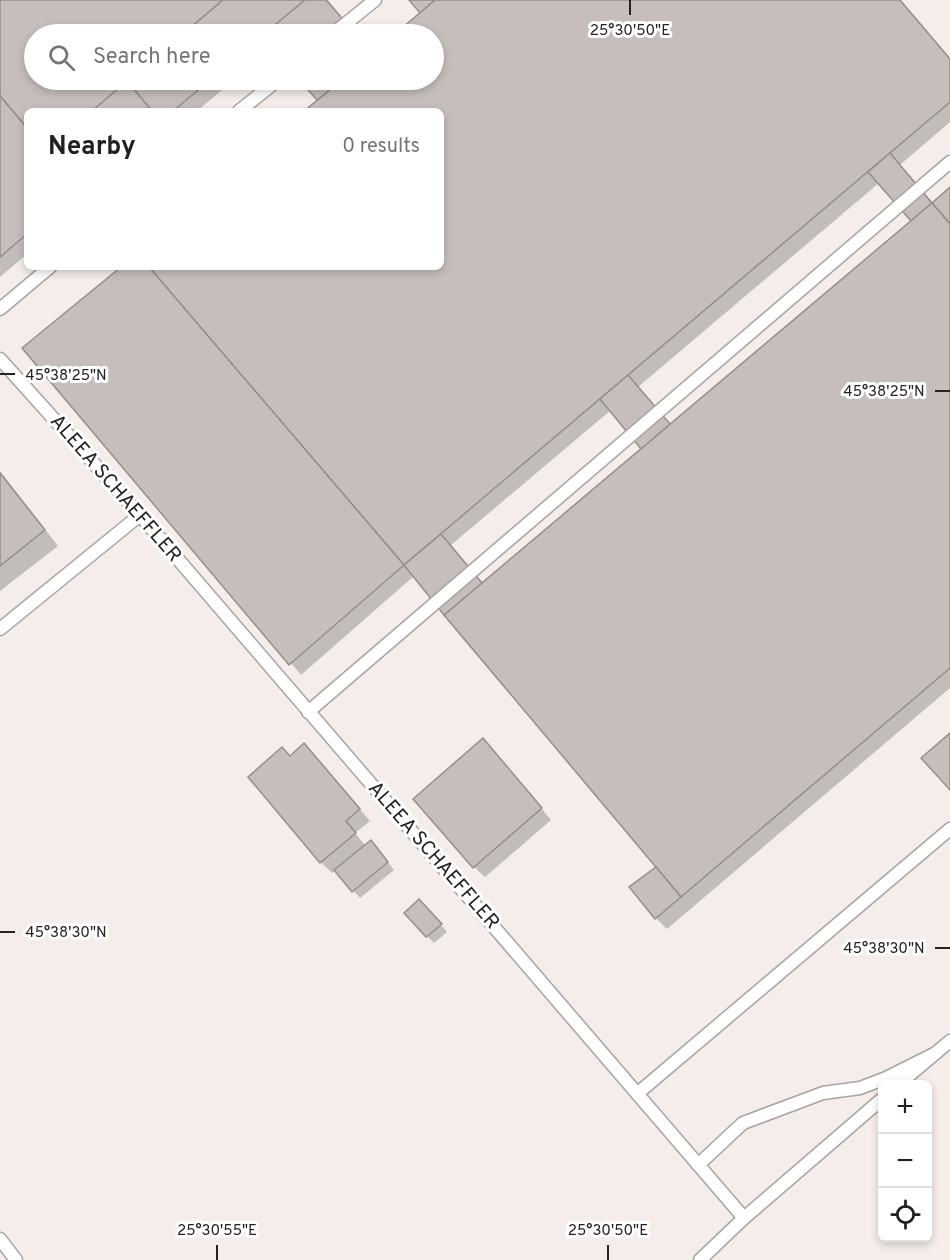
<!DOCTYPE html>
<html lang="en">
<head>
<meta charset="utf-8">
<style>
	:root { --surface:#fff; --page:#f2f2f2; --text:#202124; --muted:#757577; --line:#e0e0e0 }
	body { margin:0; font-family:Overpass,sans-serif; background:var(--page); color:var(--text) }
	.controls { position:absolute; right:18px; bottom:18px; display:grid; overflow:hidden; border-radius:9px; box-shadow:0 3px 9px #0003 }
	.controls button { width:54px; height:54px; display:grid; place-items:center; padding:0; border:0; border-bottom:2px solid var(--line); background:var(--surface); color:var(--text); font:30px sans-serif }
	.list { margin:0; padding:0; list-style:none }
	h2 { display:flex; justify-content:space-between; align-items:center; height:78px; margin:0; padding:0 24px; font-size:26px }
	h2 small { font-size:20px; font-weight:400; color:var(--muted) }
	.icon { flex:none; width:33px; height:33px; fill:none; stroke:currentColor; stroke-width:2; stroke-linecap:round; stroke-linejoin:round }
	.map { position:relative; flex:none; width:950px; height:1260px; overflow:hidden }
	.search { position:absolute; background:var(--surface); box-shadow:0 3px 9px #0003; left:24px; top:24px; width:420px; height:66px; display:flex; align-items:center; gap:15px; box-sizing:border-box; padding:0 21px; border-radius:33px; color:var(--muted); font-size:22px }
	.panel { position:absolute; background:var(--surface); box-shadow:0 3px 9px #0003; left:24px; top:108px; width:420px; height:162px; border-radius:9px }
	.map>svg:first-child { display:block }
</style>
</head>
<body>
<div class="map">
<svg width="950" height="1260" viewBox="0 0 950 1260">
	<rect width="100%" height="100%" fill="#f4ede9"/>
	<!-- shadow -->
	<g fill="#0003" fill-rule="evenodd">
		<polygon points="0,0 328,0 355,34 34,34 34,80 234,80 197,111 27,111 27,254 0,277"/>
		<path d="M411 0H900L950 59V122L900 165 933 204 950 189V688L667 929 656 918 658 867 414 576 301 675 24 348 123 267H441V111H307L319 101 301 80H434V34H397L422 13ZM879 183 913 221 671 425 638 387ZM611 410 643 449 483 584 451 545Z"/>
		<polygon points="0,471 58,546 0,591"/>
		<polygon points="494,751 551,820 485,877 474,867"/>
		<polygon points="315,756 370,821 355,833 366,846 378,850 394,870 360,898 336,870 332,873 321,862 250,777 290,757"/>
		<polygon points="426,908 447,932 434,943 427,936"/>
	</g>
	<!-- building -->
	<g fill="#c5beba" stroke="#958e8a" stroke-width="1.5">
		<polygon points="0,0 223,0 183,34 34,34 34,80 129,80 92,111 27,111 27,128 0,96"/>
		<polygon points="223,0 301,0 303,2 264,34 183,34"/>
		<polygon points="305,0 326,0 356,34 264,34"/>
		<polygon points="409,0 435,0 420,13"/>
		<polygon points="435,0 900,0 950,59 950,102 404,565 149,267 441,267 441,111 304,111 342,80 434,80 434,34 395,34"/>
		<polygon points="129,80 210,80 173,111 152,111 127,81"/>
		<polygon points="299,80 342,80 317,100"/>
		<polygon points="127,81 152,111 92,111"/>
		<polygon points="0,96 27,128 27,234 0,257"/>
		<polygon points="890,153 932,203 911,221 868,172"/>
		<polygon points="950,187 950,224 932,203"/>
		<polygon points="932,203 950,224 950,668 681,897 444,615"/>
		<polygon points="121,267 149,267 404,565 289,665 22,348"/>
		<polygon points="628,375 670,424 641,449 600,399"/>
		<polygon points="0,473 45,530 0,566"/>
		<polygon points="441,534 482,583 444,615 404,565"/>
		<polygon points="950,733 950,790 921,758"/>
		<polygon points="483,738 542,808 473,868 413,799"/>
		<polygon points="304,743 360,809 346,821 356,833 320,863 248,777 282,747 290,756"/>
		<polygon points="371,840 388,862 352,892 334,870"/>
		<polygon points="656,867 681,897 655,919 629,887"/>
		<polygon points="419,899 442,924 426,937 404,913"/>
	</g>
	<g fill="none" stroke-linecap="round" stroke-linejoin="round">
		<defs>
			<g id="lane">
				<polyline points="333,34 375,0"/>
				<polyline points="239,111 278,80"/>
				<polyline points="0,309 50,267"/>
				<polyline points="0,359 140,515 744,1218 882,1099"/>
				<polyline points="0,629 140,515"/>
				<polyline points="308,712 950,162"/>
				<polyline points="899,1084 950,1041"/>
				<polyline points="638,1093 950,829"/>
				<polyline points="698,1165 743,1123 823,1093 860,1088 886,1078 936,1053"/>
				<polyline points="0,1239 16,1260"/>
				<polyline points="700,1260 744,1218"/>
			</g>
		</defs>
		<!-- lane casing -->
		<use href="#lane" stroke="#aaa39f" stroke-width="15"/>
		<!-- lane -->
		<use href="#lane" stroke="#fff" stroke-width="12"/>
	</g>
	<!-- ticks -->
	<path fill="none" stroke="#252220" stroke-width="2" d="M630 15V0M0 374H15M935 391H950M0 932H15M935 948H950M217 1260V1245M608 1260V1245"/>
	<g text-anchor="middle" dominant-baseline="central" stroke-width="6" stroke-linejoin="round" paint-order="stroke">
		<!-- street labels -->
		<g font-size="20" fill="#252220" stroke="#fff">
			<text transform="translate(115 489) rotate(49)">ALEEA SCHAEFFLER</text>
			<text transform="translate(433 856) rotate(49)">ALEEA SCHAEFFLER</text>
		</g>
	</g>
	<g font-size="15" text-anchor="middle" fill="#252220" stroke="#fff" stroke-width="6" stroke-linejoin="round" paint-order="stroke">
		<text x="630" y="35">25°30'50"E</text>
		<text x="66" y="380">45°38'25"N</text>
		<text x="884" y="396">45°38'25"N</text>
		<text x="66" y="937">45°38'30"N</text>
		<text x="884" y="953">45°38'30"N</text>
		<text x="217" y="1235">25°30'55"E</text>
		<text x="608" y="1235">25°30'50"E</text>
	</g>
</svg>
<div class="controls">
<button>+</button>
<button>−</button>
<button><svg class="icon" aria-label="locate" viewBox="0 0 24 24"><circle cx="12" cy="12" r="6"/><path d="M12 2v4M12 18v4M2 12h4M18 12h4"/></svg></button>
</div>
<div class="search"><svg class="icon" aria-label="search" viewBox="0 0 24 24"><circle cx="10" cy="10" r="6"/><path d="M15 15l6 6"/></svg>Search here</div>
<section class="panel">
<h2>Nearby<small>0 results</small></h2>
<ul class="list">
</ul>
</section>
</div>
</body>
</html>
